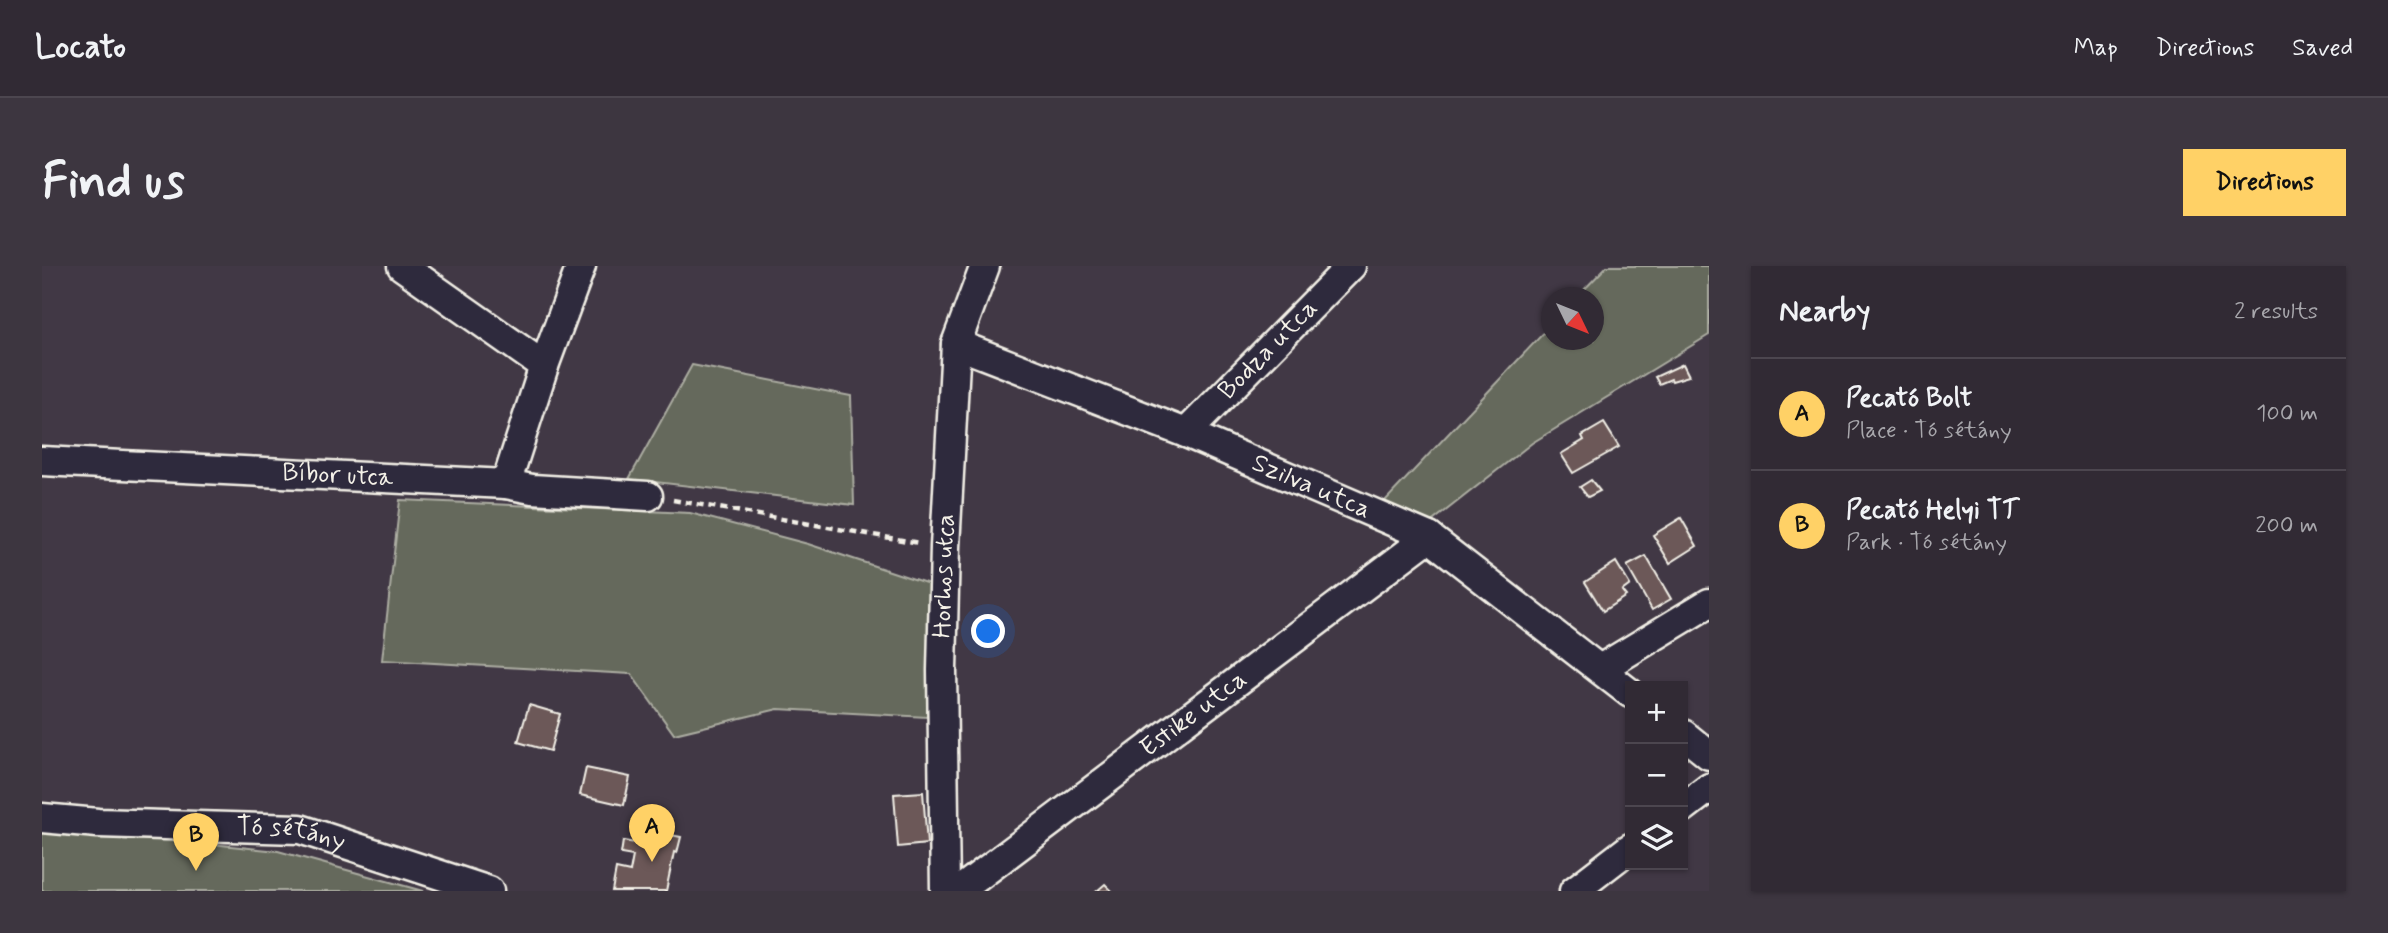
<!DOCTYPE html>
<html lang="en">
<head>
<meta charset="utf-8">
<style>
	:root { --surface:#312a34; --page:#3d3640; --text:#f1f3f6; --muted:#a8a7ac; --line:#4c464f; --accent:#ffd166 }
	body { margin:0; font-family:Mynerve,sans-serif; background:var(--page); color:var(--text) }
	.controls { position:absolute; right:21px; bottom:21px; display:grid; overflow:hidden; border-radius:0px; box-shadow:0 2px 5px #0004 }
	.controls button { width:63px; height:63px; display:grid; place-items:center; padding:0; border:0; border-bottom:2px solid var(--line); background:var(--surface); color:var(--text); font:35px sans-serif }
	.compass { position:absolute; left:1499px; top:21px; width:63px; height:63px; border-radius:50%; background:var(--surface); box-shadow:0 2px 5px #0004; rotate:133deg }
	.you { position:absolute; left:947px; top:366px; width:24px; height:24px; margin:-18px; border:5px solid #fff; border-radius:50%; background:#1a73e8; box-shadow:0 0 0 10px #1a73e833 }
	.badge { display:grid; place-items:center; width:46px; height:46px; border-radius:50%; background:var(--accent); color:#111; font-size:23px; font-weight:700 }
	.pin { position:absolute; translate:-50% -58px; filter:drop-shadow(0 2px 4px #0008) }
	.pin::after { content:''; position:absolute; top:37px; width:24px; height:21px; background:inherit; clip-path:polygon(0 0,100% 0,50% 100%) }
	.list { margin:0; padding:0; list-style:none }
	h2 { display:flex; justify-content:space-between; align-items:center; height:91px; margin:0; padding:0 28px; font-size:30px }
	h2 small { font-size:23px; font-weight:400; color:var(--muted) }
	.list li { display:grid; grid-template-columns:46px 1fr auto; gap:21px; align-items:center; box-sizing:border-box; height:112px; padding:0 28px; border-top:2px solid var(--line) }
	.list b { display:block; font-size:26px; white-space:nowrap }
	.list p { margin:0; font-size:23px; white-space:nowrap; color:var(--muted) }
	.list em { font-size:23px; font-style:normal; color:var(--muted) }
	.icon { flex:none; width:38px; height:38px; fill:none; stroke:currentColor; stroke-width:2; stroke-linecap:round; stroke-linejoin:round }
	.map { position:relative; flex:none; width:1667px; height:625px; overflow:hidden; border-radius:0px }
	header { display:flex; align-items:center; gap:42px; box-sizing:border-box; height:98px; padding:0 35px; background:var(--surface); border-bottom:2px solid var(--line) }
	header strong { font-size:33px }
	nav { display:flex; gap:38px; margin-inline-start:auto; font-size:24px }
	.intro { display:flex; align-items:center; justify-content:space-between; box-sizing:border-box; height:168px; padding:0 42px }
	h1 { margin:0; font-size:49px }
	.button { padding:18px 32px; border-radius:0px; background:var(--accent); color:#111; font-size:24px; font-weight:700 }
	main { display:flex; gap:42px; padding:0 42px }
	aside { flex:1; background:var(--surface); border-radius:0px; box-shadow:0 2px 5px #0004 }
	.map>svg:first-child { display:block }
</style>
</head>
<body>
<header>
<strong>Locato</strong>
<nav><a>Map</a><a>Directions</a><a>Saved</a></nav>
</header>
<div class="intro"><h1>Find us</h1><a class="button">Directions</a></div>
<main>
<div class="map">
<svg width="1667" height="625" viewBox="0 0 1667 625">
	<rect width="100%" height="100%" fill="#413845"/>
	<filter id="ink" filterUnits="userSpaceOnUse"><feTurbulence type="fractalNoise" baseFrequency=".0143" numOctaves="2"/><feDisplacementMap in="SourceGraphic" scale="14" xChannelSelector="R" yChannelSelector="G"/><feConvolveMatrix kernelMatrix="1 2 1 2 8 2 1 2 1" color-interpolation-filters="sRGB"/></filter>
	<g filter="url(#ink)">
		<!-- green -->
		<g fill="#65695b" stroke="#acada2" stroke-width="2">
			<polygon points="1565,0 1667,0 1667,69 1490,177 1383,261 1342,236 1509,59 1510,74 1552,74 1552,32 1535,31"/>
			<polygon points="650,99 809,130 812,239 587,213"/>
			<polygon points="358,234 648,247 766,278 890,319 885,451 736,443 632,468 589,408 340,394"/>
			<polygon points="0,565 83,569 236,585 381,625 0,625"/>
		</g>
		<!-- building -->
		<g fill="#6c5959" stroke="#f4f1e8" stroke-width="2">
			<polygon points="1641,98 1647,110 1630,115 1629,113 1617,118 1613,111"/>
			<polygon points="1562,157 1577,181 1531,207 1519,188 1542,174 1540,170"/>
			<polygon points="1549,214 1558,225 1546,231 1538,221"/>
			<polygon points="1639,252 1655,280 1628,297 1611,269"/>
			<polygon points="1604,290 1629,333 1610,344 1585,300"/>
			<polygon points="1574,296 1588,319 1580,325 1584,330 1561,345 1543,316"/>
			<polygon points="487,439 518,448 508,485 476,476"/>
			<polygon points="544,502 588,511 582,539 538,529"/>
			<polygon points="881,526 885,578 856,581 852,528"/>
			<polygon points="609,565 639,571 635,587 632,586 624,625 570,625 574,603 588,606 591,590 579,588 581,575 606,579"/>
			<polygon points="1063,618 1070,625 1055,625"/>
		</g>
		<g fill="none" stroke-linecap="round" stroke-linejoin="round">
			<defs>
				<g id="street">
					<polyline points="360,0 502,100"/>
					<path id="s1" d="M914 78 1144 167 1387 271 1588 427"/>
					<path id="s2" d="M1144 167 1309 0"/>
					<path id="s3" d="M0 195 464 218 502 100 539 0"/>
					<polyline points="464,218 490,223 606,230"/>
					<polyline points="1558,403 1667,337"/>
					<polyline points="1641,468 1667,489"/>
					<polyline points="1641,542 1667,522"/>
					<path id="s4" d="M0 552 56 557 258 563 447 625"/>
					<path id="s5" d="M903 625 900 404 903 281 914 78 943 0"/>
					<path id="s6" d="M917 625 1387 271"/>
					<polyline points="1532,625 1588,582"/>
				</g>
			</defs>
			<!-- street casing -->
			<use href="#street" stroke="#f4f1e8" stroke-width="33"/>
			<!-- path -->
			<polyline stroke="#f4f1e8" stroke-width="4.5" stroke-dasharray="7 5" stroke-linecap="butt" points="631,234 877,277"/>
			<!-- street -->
			<use href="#street" stroke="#2f2a3d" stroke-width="28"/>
		</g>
	</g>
	<g text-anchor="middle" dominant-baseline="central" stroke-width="5" stroke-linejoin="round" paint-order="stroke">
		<!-- street labels -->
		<g font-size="26" fill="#f4f1e8" stroke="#2f2a3d">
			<text stroke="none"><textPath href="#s2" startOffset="117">Bodza utca</textPath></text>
			<text stroke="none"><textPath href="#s3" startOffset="296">Bíbor utca</textPath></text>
			<text stroke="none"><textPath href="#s1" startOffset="383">Szilva utca</textPath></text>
			<text stroke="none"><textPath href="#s5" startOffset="315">Horhos utca</textPath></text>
			<text stroke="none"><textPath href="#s6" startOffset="294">Estike utca</textPath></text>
			<text stroke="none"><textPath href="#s4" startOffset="250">Tó sétány</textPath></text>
		</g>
	</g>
</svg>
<div class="controls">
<button>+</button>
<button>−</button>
<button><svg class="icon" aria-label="layers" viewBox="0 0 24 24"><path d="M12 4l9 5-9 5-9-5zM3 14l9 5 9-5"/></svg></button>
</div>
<svg class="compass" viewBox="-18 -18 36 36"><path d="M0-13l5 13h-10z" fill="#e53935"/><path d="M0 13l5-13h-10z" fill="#a8a7ac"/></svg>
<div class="you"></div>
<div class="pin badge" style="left:610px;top:596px">A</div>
<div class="pin badge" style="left:154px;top:605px">B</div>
</div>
<aside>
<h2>Nearby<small>2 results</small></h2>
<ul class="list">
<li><span class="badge">A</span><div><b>Pecató Bolt</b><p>Place · Tó sétány</p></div><em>100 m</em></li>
<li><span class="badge">B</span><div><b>Pecató Helyi TT</b><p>Park · Tó sétány</p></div><em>200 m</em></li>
</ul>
</aside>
</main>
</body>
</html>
